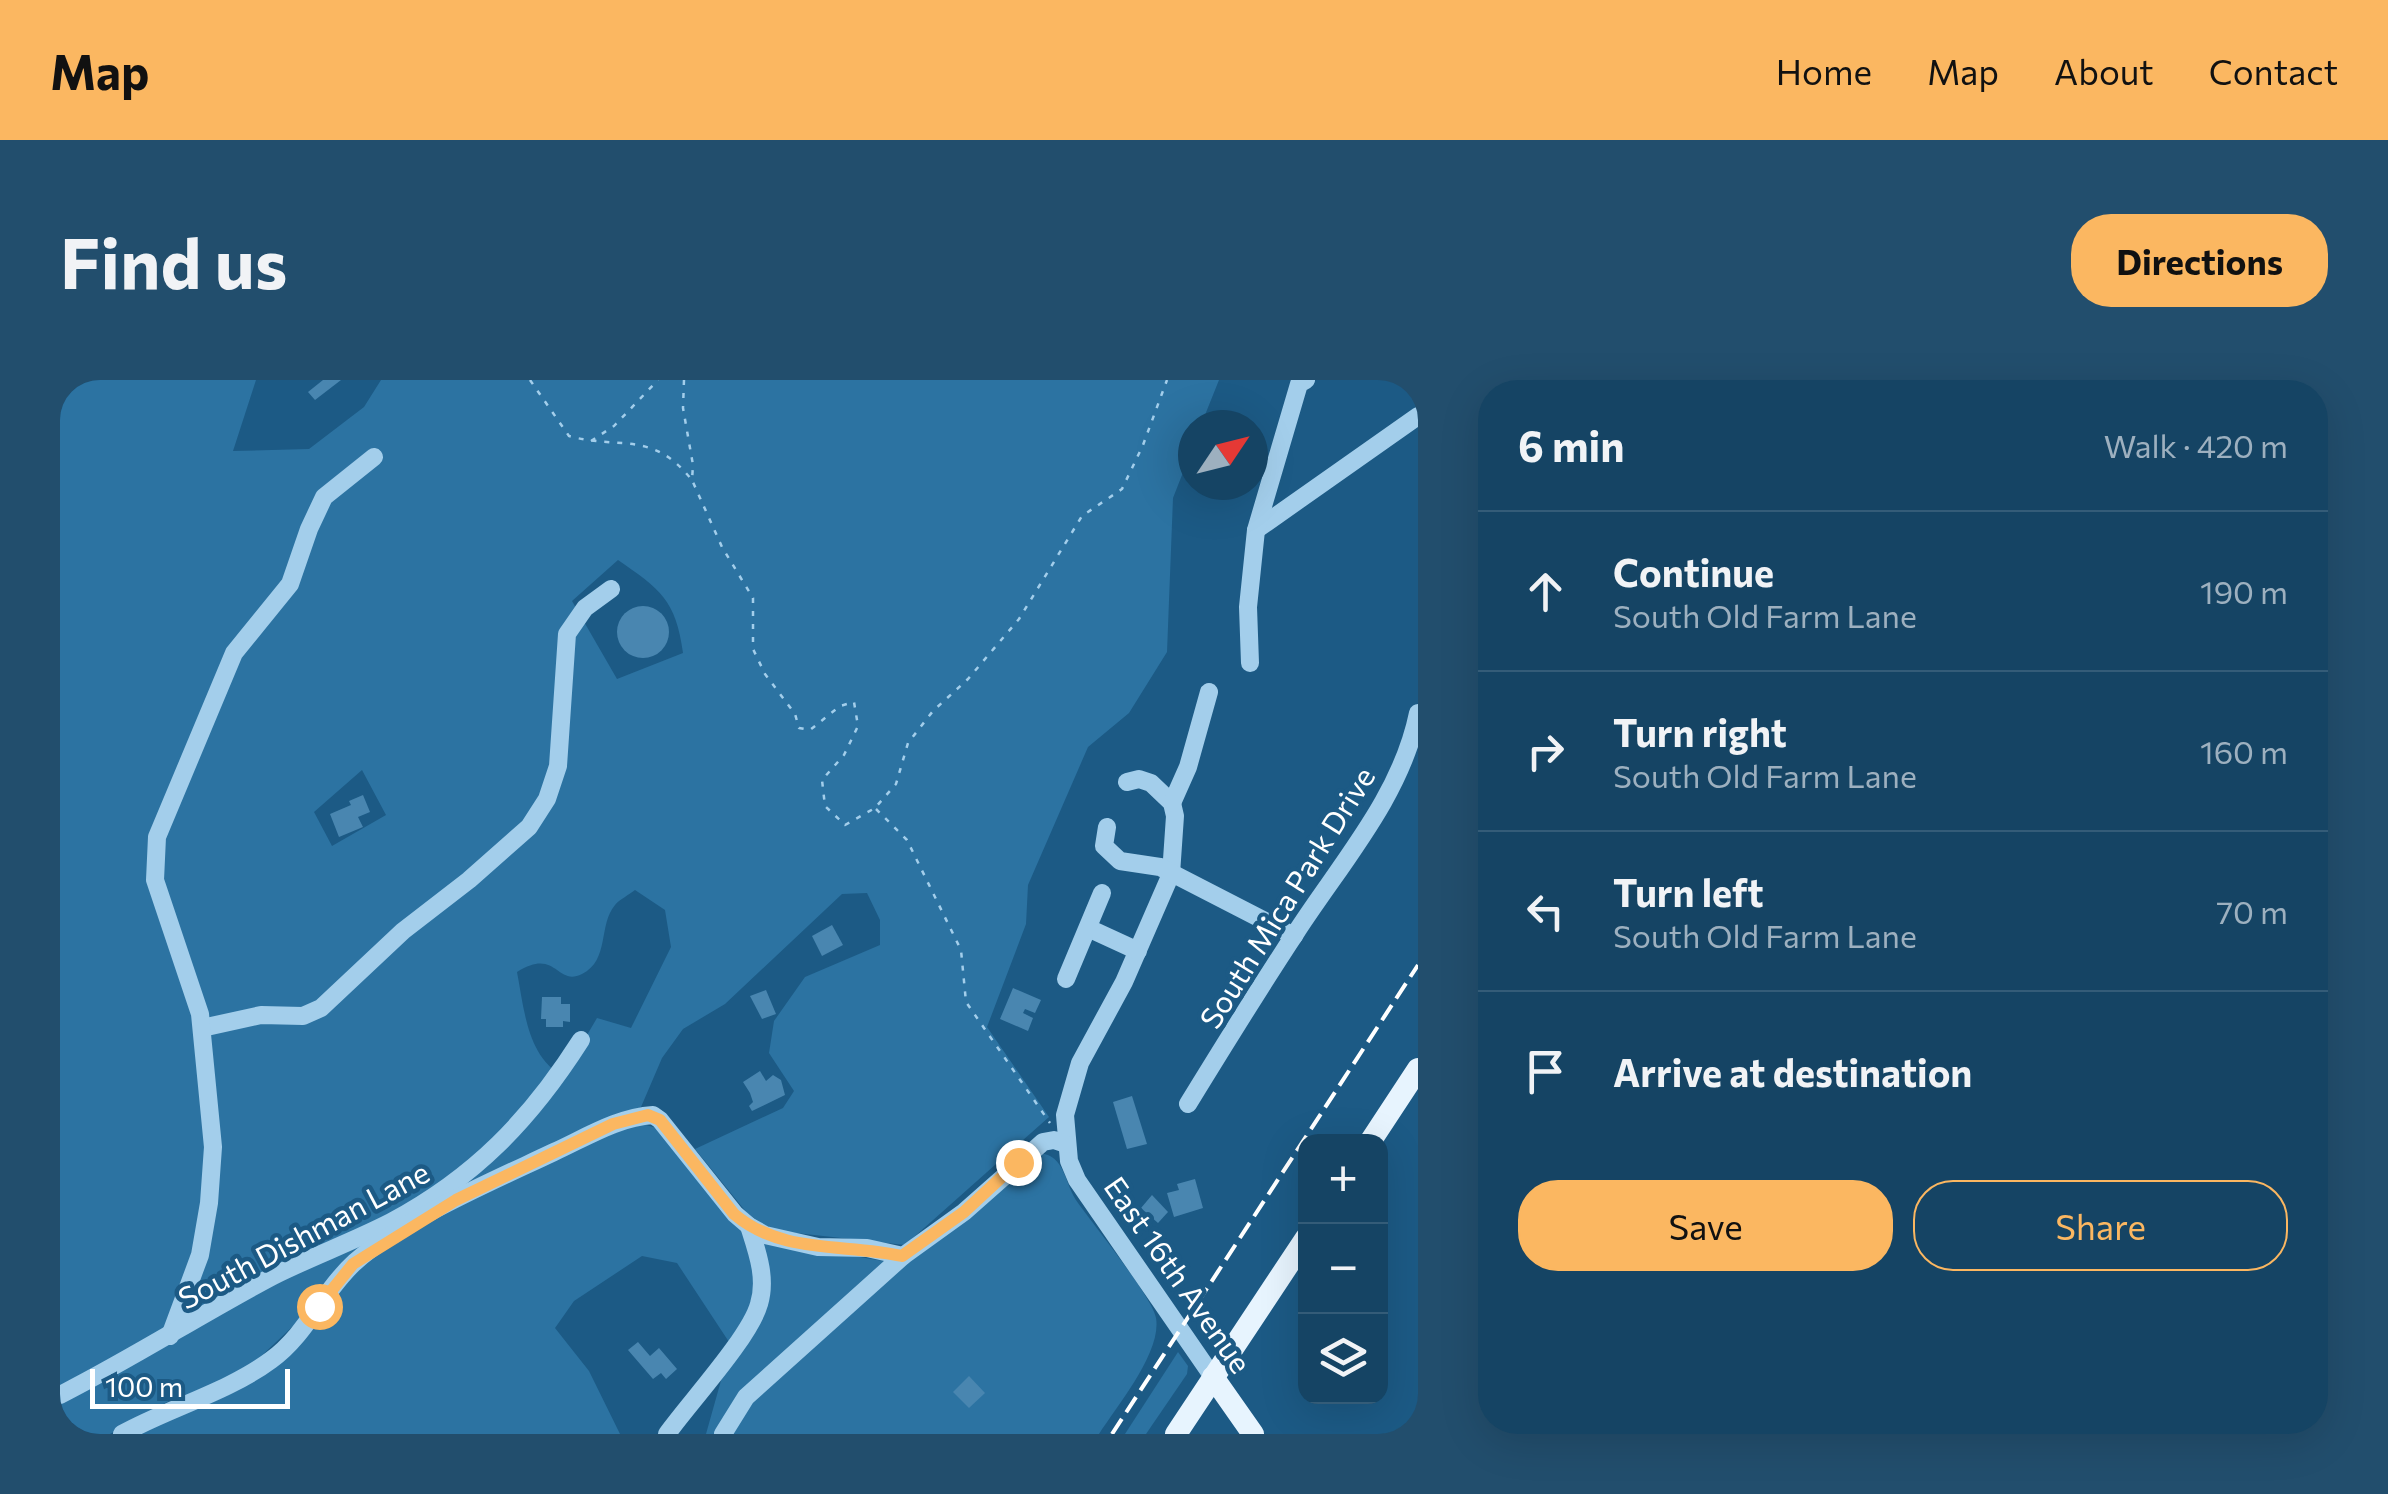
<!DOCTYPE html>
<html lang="en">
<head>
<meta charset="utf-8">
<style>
	:root { --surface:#154464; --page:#224e6d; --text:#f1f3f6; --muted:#9db0bf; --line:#345c78; --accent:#fbb761 }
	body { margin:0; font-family:Commissioner,sans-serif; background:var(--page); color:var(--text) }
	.controls { position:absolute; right:30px; bottom:30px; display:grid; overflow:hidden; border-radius:20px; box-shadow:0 10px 40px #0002 }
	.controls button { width:90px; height:90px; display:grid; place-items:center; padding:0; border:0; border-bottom:2px solid var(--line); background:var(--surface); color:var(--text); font:50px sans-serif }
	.compass { position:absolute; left:1118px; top:30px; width:90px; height:90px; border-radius:50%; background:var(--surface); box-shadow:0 10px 40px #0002; rotate:55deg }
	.scale { position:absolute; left:30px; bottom:25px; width:200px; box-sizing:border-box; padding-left:10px; border:5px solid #fff; border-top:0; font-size:28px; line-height:35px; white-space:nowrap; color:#fff; -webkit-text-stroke:8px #1c5a85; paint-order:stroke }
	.stop { position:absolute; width:30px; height:30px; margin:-22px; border:8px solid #fbb761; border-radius:50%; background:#fff }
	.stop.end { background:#fbb761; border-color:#fff; box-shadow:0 2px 10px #0008 }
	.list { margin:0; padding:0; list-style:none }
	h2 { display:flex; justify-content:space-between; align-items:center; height:130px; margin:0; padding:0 40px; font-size:42px }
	h2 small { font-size:32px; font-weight:400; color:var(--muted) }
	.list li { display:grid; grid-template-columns:65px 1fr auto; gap:30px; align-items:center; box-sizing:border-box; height:160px; padding:0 40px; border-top:2px solid var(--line) }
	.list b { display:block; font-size:38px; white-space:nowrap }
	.list p { margin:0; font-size:32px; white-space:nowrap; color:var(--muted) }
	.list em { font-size:32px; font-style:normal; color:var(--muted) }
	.actions { display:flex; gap:20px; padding:30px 40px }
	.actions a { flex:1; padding:22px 0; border:2px solid var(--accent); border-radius:40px; text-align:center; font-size:35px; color:var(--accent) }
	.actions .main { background:var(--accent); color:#111 }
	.icon { flex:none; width:55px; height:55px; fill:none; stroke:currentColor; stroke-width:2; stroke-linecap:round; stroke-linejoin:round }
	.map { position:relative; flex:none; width:1358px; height:1054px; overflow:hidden; border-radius:40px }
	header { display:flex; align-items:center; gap:60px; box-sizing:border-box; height:140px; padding:0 50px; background:var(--accent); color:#111 }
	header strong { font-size:48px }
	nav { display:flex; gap:55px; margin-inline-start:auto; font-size:35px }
	.intro { display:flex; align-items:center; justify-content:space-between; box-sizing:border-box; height:240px; padding:0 60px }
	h1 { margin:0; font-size:70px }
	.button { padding:25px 45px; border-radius:40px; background:var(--accent); color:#111; font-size:35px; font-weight:700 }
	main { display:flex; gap:60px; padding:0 60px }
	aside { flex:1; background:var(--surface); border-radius:40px; box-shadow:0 10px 40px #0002 }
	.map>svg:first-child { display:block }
</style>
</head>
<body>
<header>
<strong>Map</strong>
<nav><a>Home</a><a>Map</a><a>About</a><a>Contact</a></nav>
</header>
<div class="intro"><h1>Find us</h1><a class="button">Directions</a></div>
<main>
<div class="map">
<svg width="1358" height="1054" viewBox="0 0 1358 1054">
	<rect width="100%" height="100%" fill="#1c5a85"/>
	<!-- green -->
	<g fill="#2c73a2" fill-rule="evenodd">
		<path d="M0 0H196L173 71 249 69 304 27 321 0H1159L1141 45H1133V67L1113 118 1107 272 1069 333 1028 367 968 505 966 544 927 647 989 737 845 865 700 849 635 769 723 728 734 711 709 673 714 641 745 597 820 565V540L807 513 782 514 665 624 623 649 602 678 581 727 408 809 337 848 196 981 149 1007 107 1022 50 1054H0ZM558 180C600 209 616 220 623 273L557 299 512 221ZM302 390 326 435 272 466 254 432ZM575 510 605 530 611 567 571 648 537 638 503 696C467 677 464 628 457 592 497 567 496 607 522 594 550 580 538 545 555 525 560 519 569 515 575 510Z"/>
		<path d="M582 744 597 748 687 858 841 884 979 773C1006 775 1004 804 1018 823 1033 844 1093 918 1096 938 1102 972 1057 1026 1039 1054H646L671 965 617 883 582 876 514 921 495 948 529 991 560 1054H76L117 1031 157 1020 209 991 297 887 316 873 399 824 556 750Z"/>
		<polygon points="1118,972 1128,986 1127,994 1086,1054 1065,1054"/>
	</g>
	<!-- building -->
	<g fill="#4986b0">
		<polygon points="263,0 281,0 255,20 248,12"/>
		<circle cx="583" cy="252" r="26"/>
		<polygon points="303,415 310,432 298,437 303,447 279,457 270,434 291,425 289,421"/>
		<polygon points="772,545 783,565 762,576 752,556"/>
		<polygon points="953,608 981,620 975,633 965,629 963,633 973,638 968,651 940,639"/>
		<polygon points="706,610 716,634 702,639 690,616"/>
		<polygon points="482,617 501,617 501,624 510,624 510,642 503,641 503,647 486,647 486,639 481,639"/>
		<polygon points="700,691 706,701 713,695 721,700 725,715 692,731 689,726 693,722 690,713 683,702"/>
		<polygon points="1072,716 1087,764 1067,769 1053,722"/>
		<polygon points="1135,799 1143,828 1114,837 1107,813 1119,810 1117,804"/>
		<polygon points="1092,815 1108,832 1098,843 1081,828"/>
		<polygon points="578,962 590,976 599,968 617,989 606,999 601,993 593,999 568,970"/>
		<polygon points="909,996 925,1013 909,1028 893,1012"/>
	</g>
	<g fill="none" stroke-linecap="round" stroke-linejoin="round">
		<!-- path -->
		<g stroke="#a3ceeb" stroke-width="2.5" stroke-dasharray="5 8" stroke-linecap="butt">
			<path d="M470 0 509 56C559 70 592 50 631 99"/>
			<polyline points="624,0 623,28 633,85 632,100 662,167 693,218 693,269 705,294 735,334 739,348 750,350 780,326 794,322 798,346 784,375 762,400 765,426 785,445 815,428 836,404 848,363 873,331 908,299 959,239 1022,136 1062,109 1083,65 1107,0"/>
			<polyline points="531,61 554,46 598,0"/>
			<polyline points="816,429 847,460 901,570 906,622 990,743"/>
		</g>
		<!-- minor -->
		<g stroke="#a3ceeb" stroke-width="18">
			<polyline points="1196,150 1358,36"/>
			<polyline points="1190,283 1188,227 1196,150 1239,4 1246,0"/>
			<polyline points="1067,402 1079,399 1091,403 1112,423 1115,436 1111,494 1064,602 1020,683 1005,735 1009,781 1017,800 1153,997"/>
			<polyline points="1112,423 1128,387 1149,312"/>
			<polyline points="1047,447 1044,466 1060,481 1100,487 1234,556"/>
			<polyline points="1028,548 1078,571"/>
			<polyline points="1006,599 1042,513"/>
			<polyline points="142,648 201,635 243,636 261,628 343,551 409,500 469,447 487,419 498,386 507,254 525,228 551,209"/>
			<path d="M1128 724C1163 667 1198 610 1235 554 1280 484 1341 417 1358 333"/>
			<polyline points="110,956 140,875 149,823 153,767 140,634 95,500 97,457 174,273 230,204 249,149 264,117 314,77"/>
			<path d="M0 1015C73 978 141 934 213 896 251 877 292 862 331 842 415 797 470 740 521 660"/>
			<path d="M62 1054C109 1028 168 1012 211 980 247 954 263 911 295 882 343 839 435 800 494 772 525 758 558 737 593 735L600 740 675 834 689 846 705 855 758 867 807 868 843 876 904 832 983 762 994 760 1006 764"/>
			<path d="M607 1054C630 1022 690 957 699 924 707 898 697 871 689 846"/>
			<polyline points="663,1054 686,1017 843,876"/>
		</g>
		<!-- major -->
		<g stroke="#e7f4fe" stroke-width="22">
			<polyline points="1310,762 1358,689"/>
			<polyline points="1153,997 1193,1054"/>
			<polyline points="1116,1054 1246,858"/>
		</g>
		<!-- rail -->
		<polyline stroke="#fff" stroke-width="4" stroke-dasharray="18 8" stroke-linecap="butt" points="1052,1054 1358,585"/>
	</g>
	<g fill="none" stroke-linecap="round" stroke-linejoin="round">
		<!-- route -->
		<path stroke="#fbb761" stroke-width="12" d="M259 926 293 884 396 820 553 744 588 735 600 740 674 834C722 875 785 863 842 876L904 832 958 782"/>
	</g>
	<g text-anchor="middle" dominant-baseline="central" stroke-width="9" stroke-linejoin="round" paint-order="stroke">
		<!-- street labels -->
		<g font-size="30" fill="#fff" stroke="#1c5a85">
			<text transform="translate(1226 517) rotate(-58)">South Mica Park Drive</text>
			<text transform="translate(243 854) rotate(-28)">South Dishman Lane</text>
			<text transform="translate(1119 894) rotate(55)">East 16th Avenue</text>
		</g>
	</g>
</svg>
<div class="controls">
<button>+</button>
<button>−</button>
<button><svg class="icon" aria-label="layers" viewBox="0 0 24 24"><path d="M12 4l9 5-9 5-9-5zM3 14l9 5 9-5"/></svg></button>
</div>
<svg class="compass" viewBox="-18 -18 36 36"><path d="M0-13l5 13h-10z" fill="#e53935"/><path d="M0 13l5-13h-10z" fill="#9db0bf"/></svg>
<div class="scale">100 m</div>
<div class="stop" style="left:259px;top:926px"></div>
<div class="stop end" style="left:958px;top:782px"></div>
</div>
<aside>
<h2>6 min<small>Walk · 420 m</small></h2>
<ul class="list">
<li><svg class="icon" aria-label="ahead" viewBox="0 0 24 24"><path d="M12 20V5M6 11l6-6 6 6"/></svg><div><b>Continue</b><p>South Old Farm Lane</p></div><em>190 m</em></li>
<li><svg class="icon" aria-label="right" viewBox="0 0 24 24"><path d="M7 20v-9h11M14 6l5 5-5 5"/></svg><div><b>Turn right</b><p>South Old Farm Lane</p></div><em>160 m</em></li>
<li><svg class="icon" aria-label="left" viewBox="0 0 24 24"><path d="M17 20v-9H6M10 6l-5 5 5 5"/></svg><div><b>Turn left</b><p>South Old Farm Lane</p></div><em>70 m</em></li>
<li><svg class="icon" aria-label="arrive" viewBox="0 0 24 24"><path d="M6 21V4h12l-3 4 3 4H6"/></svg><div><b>Arrive at destination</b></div></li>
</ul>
<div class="actions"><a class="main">Save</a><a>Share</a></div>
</aside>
</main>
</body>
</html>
